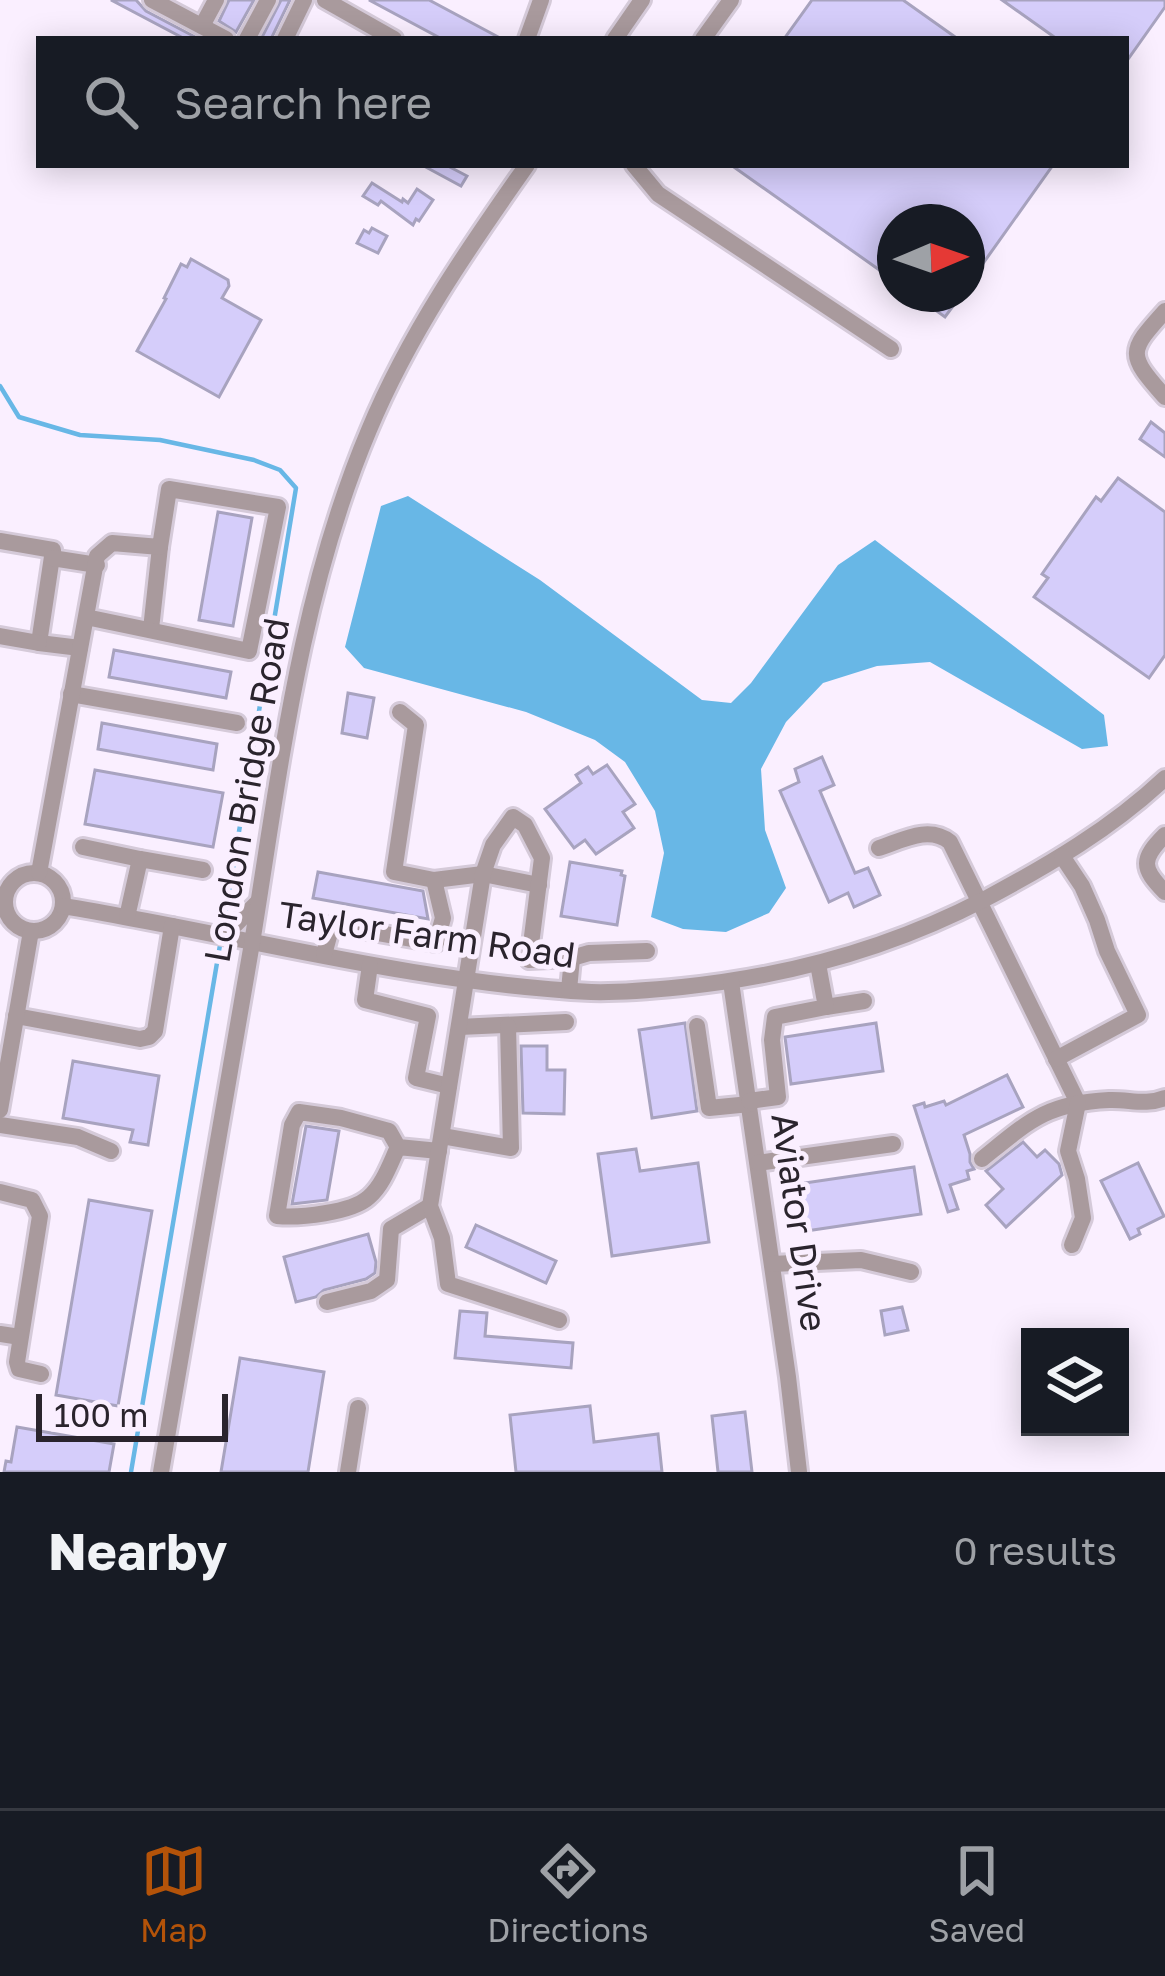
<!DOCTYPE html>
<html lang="en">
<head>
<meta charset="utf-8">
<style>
	:root { --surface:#171b24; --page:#20242c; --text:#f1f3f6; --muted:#9ea1a6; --line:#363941; --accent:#b45309 }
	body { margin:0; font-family:"Golos Text",sans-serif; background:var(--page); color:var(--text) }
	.controls { position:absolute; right:36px; bottom:36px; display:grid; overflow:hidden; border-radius:0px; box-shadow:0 6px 30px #0003 }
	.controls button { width:108px; height:108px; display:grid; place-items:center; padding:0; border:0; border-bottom:3px solid var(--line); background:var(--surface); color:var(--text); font:60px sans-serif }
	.compass { position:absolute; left:877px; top:204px; width:108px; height:108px; border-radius:50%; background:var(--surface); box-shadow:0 6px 30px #0003; rotate:88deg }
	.scale { position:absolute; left:36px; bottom:30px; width:192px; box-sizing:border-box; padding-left:12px; border:6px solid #2a242d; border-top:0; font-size:33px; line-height:42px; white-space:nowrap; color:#2a242d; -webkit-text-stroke:9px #faefff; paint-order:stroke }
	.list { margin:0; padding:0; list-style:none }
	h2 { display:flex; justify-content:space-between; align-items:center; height:156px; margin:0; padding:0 48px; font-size:51px }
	h2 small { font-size:39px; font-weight:400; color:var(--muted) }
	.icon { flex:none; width:66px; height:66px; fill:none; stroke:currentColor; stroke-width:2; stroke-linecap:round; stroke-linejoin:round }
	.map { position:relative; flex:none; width:1165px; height:1472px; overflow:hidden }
	.search { position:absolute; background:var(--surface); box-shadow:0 6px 30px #0003; left:36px; right:36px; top:36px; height:132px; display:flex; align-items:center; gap:30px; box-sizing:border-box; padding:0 42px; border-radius:0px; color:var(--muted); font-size:45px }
	.sheet { height:336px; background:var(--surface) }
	nav { display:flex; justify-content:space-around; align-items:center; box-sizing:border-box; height:168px; border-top:3px solid var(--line); background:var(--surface); font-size:33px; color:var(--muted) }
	nav a { display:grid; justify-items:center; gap:6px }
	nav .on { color:var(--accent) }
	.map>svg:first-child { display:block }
</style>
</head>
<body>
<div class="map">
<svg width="1165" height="1472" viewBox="0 0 1165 1472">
	<rect width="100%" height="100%" fill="#faefff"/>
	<!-- water -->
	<polygon fill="#68b7e6" points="408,496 540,580 702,700 731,703 751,683 838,565 875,540 1104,715 1108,746 1082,749 930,662 877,666 823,683 786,722 761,769 765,830 786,888 769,913 726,932 683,929 651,917 664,853 655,811 625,762 595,740 526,712 364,668 345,647 381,506"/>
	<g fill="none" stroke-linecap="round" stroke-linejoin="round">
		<!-- stream -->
		<g stroke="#68b7e6" stroke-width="4.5">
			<polyline points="0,386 19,417 80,435 160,440 254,460 280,470 296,488 224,922"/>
			<polyline points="131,1472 220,945"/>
		</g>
	</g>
	<!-- building -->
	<g fill="#d5cdfa" stroke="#a8a3bf" stroke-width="3">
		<polygon points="111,0 136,0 146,11 199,39 185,39"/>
		<polygon points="229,0 254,0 236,32 219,21"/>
		<polygon points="281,0 290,0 271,39 261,39"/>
		<polygon points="369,0 429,0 502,39 442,39"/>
		<polygon points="812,0 903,0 958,39 784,39"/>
		<polygon points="1002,0 1165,0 1165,7 1126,62 1126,39 1057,39"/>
		<polygon points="422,165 446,165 467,176 461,186"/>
		<polygon points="731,165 1053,165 967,286 967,222 895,222 895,281"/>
		<polygon points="372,183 402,202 403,199 408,203 417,189 433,200 419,221 416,219 413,225 381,201 378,205 363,196"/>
		<polygon points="372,228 387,236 378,253 357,243 364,230 369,233"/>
		<polygon points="191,259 228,280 229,286 222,298 261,320 219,397 137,351 166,299 164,298 181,264 187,267"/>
		<polygon points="913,294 962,294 945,317"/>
		<polygon points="1151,422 1165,433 1165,457 1140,439"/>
		<polygon points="1118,478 1165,512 1165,655 1149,678 1034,597 1048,578 1042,574 1096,497 1101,501"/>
		<polygon points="218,512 252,518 233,626 199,620"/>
		<polygon points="114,650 231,672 226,698 109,677"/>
		<polygon points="348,693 374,698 367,738 342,733"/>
		<polygon points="102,723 217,744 213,770 98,749"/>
		<polygon points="822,757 834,785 820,791 855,873 868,868 880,895 854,907 848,893 829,902 780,791 799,782 795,769"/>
		<polygon points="607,765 635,804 623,812 634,828 596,854 585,840 574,848 545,809 581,783 576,775 588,767 593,774"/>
		<polygon points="95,770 223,793 213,847 85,824"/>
		<polygon points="570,862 622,871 621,875 625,876 617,925 561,916"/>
		<polygon points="318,872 423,891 428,919 313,898"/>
		<polygon points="685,1023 697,1111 652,1118 639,1030"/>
		<polygon points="876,1023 883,1071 791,1084 785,1037"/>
		<polygon points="521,1046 547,1046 547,1070 565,1070 564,1114 523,1113"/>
		<polygon points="73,1061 159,1076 148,1145 130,1142 133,1130 63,1118"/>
		<polygon points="1007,1075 1023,1107 964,1135 970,1154 970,1162 974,1169 967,1171 969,1179 950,1185 958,1209 948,1212 914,1106 924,1103 925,1107 944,1101 946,1105"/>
		<polygon points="306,1126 339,1131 327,1200 292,1204"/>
		<polygon points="1023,1142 1037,1157 1045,1150 1059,1164 1062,1175 1006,1227 986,1205 1003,1189 986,1171"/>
		<polygon points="636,1149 640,1171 698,1163 709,1242 612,1256 598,1154"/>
		<polygon points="1138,1163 1164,1216 1138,1229 1140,1234 1130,1239 1101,1181"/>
		<polygon points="914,1167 921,1214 806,1231 798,1184"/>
		<polygon points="89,1200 152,1211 118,1406 56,1395"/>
		<polygon points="476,1225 556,1261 546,1283 466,1247"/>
		<polygon points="368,1234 376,1262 375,1273 366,1279 324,1290 316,1297 296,1302 284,1257"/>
		<polygon points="902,1307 908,1330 885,1335 881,1311"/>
		<polygon points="460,1311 487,1313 485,1336 573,1343 571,1368 455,1358"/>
		<polygon points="240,1358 324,1372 308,1472 221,1472"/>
		<polygon points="590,1406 594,1442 658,1434 662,1472 516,1472 510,1415"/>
		<polygon points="745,1412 752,1472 718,1472 712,1416"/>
		<polygon points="17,1427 114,1444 109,1472 4,1472 6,1461 11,1462"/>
	</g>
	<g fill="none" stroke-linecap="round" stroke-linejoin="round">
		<defs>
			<g id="minor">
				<polyline points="152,0 226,39"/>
				<polyline points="325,0 394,39"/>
				<polyline points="202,26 216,0"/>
				<polyline points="247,39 268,0"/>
				<polyline points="285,39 304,0"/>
				<polyline points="527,39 541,0"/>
				<polyline points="615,39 642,0"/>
				<polyline points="703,39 731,0"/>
				<polyline points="634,165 658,194 891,349"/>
				<path d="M1165 311C1128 352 1127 354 1165 397"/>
				<polyline points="0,541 53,550 39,643 80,648"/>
				<polyline points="52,558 97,565"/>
				<polyline points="151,629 160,547"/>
				<polyline points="0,636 39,643"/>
				<polyline points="71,694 237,723"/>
				<polyline points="400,712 416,725 394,872 434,880 483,874 539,885"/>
				<path d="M1165 835C1141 859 1141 868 1165 892"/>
				<polyline points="83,847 140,859"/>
				<path d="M879 848C903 840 929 825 950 842L1078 1103"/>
				<circle cx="34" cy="902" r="29"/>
				<polyline points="39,873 97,556 112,543 160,547 169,489 278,507 249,651 86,617"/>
				<path d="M63 906C239 935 413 983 591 992 621 993 652 990 682 987 789 976 889 949 985 899 1049 865 1112 828 1165 778"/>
				<polyline points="127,917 140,859 203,870"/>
				<polyline points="218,934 236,924 258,902"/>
				<polyline points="324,955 332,925 436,943 443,918 434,880"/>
				<polyline points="572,958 589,953 647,951"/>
				<polyline points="370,965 365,1000 428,1016 416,1078 449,1086"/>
				<polyline points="731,982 788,1377 799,1472"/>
				<polyline points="826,1007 864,1001"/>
				<polyline points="16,1016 140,1039 149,1037 155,1031 172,926"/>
				<polyline points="697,1026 709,1108 750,1104"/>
				<polyline points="459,1027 566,1022"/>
				<polyline points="1056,1059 1138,1015 1107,951 1097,920 1082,886 1062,856"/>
				<polyline points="749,1101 778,1097 772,1040 775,1017 826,1007 818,964"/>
				<polyline points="0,1110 31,931"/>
				<polyline points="0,1125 78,1137 111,1151"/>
				<polyline points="442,1136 511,1148 508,1026"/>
				<path d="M398 1147C390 1164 383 1185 369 1197 352 1213 299 1218 277 1216L292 1125 299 1112 341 1118 389 1131 398 1147 439 1151"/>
				<path d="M982 1159C1028 1122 1046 1103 1109 1100 1129 1099 1145 1106 1165 1098"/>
				<polyline points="758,1163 893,1144"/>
				<polyline points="0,1192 32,1200 40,1216 17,1362 19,1369 41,1374"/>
				<polyline points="1072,1245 1083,1218 1077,1179 1068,1151 1078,1103"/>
				<polyline points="772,1264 861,1260 911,1272"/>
				<polyline points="327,1302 371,1291 387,1280 391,1229 430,1206"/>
				<polyline points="559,1320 448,1284 442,1238 430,1206 483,874 493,845 513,817 525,825 542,858 529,960 572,958 569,990"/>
				<polyline points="0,1334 20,1337"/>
				<path d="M161 1472C191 1296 223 1120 252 943 280 770 300 593 369 430 409 334 467 250 527 165"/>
				<polyline points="348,1472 358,1408"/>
			</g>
		</defs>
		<!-- minor casing -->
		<use href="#minor" stroke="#d5cad9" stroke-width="22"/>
		<!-- minor -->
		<use href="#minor" stroke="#a99a9d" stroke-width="16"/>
	</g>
	<g text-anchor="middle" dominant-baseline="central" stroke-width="10" stroke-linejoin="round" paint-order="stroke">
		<!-- street labels -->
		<g font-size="36" fill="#2a242d" stroke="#faefff">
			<text transform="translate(246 790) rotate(-80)">London Bridge Road</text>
			<text transform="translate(427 934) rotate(8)">Taylor Farm Road</text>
			<text transform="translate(800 1222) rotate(82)">Aviator Drive</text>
		</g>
	</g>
</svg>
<div class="controls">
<button><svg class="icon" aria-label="layers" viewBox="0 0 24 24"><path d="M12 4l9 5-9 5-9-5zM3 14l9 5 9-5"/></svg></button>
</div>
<svg class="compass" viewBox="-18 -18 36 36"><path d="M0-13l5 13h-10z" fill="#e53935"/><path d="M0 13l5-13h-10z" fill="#9ea1a6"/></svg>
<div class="scale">100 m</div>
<div class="search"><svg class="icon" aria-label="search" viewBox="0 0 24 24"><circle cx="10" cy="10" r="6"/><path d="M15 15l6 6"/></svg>Search here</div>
</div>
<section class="sheet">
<h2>Nearby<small>0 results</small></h2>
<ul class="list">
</ul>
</section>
<nav>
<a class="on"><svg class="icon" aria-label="map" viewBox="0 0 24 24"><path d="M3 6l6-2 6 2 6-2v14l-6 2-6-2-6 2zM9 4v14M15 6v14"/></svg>Map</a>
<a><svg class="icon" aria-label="directions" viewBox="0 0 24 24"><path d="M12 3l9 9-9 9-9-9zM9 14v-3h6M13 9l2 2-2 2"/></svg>Directions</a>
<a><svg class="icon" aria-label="saved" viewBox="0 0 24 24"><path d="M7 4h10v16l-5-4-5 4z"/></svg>Saved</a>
</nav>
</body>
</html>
